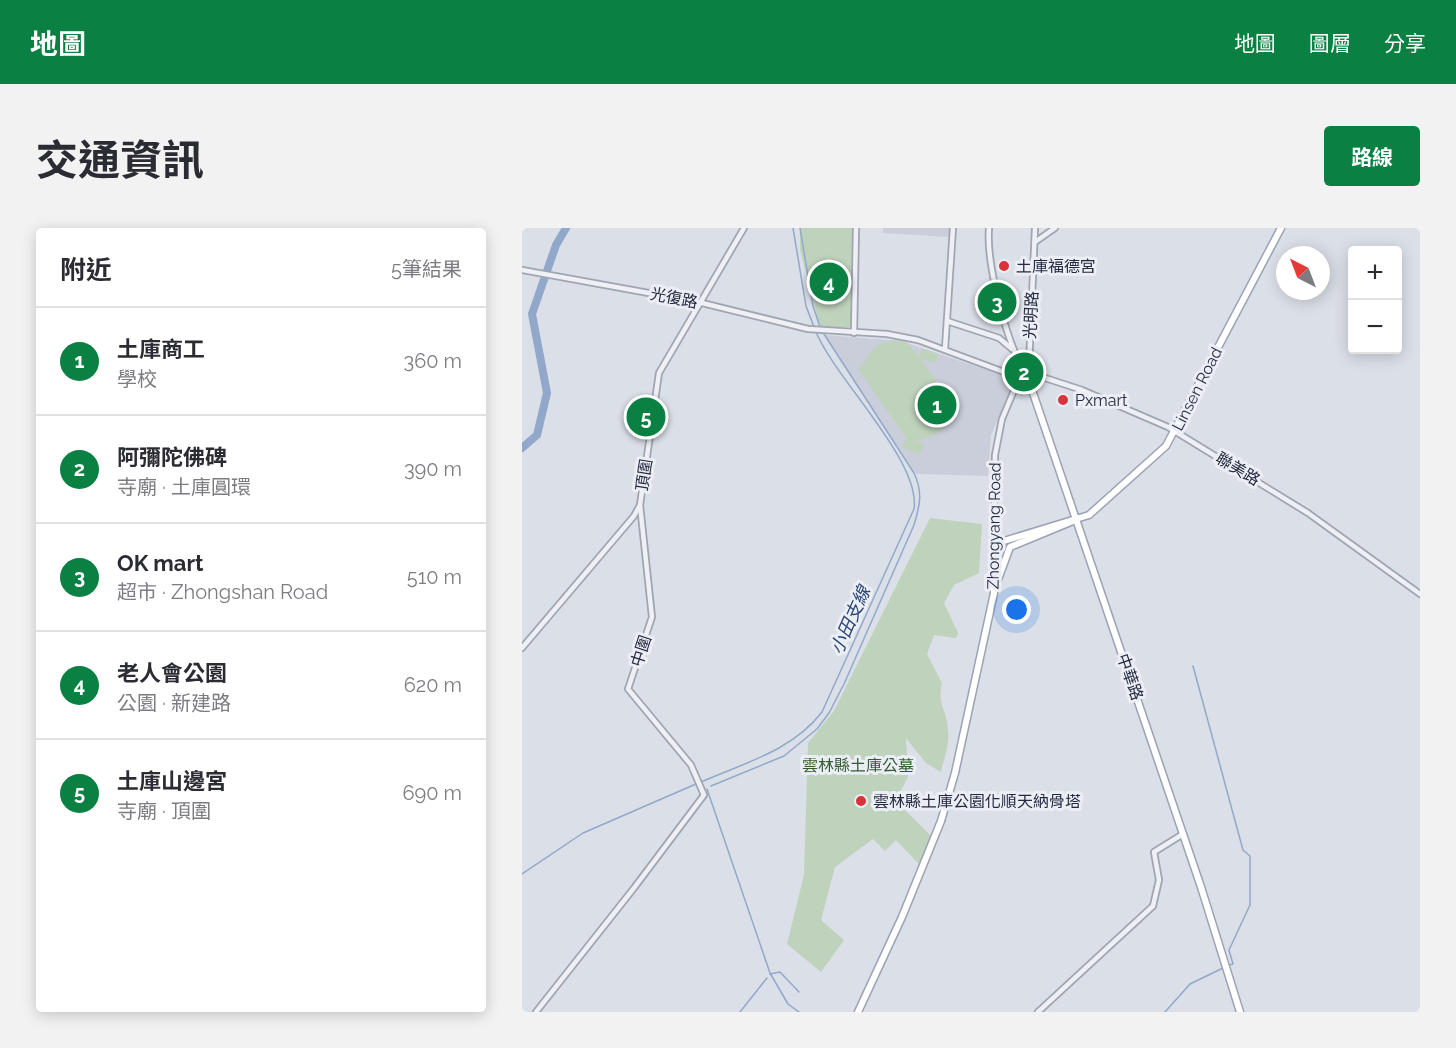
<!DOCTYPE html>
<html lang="zh-TW">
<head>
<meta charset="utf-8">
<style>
	:root { --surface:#fff; --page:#f2f2f3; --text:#2b2b33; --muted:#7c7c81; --line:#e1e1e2; --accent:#0b8043 }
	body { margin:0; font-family:Raleway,"Noto Sans TC",sans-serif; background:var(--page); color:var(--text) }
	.controls { position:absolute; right:18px; top:18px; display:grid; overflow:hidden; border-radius:6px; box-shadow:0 3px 15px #0003 }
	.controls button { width:54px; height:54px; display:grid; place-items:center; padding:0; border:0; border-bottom:2px solid var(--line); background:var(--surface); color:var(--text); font:30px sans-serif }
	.compass { position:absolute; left:754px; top:18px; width:54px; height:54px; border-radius:50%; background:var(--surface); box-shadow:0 3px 15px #0003; rotate:318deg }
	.you { position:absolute; left:495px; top:382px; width:21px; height:21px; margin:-15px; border:4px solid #fff; border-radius:50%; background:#1a73e8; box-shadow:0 0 0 9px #1a73e833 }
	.badge { display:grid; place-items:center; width:39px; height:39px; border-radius:50%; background:var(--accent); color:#fff; font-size:20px; font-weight:700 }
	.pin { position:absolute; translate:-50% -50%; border:3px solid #fff; box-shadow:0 2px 6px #0006 }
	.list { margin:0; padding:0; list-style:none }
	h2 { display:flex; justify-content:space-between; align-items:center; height:78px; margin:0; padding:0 24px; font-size:26px }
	h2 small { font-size:20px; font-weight:400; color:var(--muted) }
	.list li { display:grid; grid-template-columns:39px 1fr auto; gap:18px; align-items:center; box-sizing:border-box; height:108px; padding:0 24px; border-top:2px solid var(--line) }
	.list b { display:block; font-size:22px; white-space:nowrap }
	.list p { margin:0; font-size:20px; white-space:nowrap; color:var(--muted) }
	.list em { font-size:20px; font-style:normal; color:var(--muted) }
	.map { position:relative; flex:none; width:898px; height:784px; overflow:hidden; border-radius:6px }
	header { display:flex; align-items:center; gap:36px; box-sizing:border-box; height:84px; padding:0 30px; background:var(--accent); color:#fff }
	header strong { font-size:28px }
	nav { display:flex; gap:33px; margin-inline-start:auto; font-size:21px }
	.intro { display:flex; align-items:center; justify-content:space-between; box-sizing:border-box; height:144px; padding:0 36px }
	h1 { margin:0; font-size:42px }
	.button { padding:15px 27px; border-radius:6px; background:var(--accent); color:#fff; font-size:21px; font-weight:700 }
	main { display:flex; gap:36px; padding:0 36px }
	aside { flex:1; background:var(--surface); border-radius:6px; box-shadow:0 3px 15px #0003 }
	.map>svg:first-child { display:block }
</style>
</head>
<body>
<header>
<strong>地圖</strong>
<nav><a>地圖</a><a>圖層</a><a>分享</a></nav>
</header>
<div class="intro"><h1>交通資訊</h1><a class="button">路線</a></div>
<main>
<aside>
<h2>附近<small>5筆結果</small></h2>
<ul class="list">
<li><span class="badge">1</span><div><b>土庫商工</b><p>學校</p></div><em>360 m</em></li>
<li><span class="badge">2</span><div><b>阿彌陀佛碑</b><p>寺廟 · 土庫圓環</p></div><em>390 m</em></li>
<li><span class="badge">3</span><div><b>OK mart</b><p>超市 · Zhongshan Road</p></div><em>510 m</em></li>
<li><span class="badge">4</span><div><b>老人會公園</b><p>公園 · 新建路</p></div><em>620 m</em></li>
<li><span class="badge">5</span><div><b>土庫山邊宮</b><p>寺廟 · 頂圍</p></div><em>690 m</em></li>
</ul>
</aside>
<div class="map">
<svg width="898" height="784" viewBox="0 0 898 784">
	<rect width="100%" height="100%" fill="#dbdfe7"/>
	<!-- built -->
	<g fill="#c9ceda">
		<polygon points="361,0 427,0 427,9 361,5"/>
		<polygon points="302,107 379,113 480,147 486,155 487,165 469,207 466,248 394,246"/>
	</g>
	<!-- green -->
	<g fill="#bfd2bc">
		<polygon points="278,0 330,0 329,99 298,99 278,22"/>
		<path d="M374 112 386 115 397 129 400 121 416 126 413 135 398 130C410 149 440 178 421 200 414 208 403 212 392 212L402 216 398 226 380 220 384 210 336 140C352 128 345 115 374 112Z"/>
		<circle cx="503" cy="151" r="9"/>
		<path d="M408 290 460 296 457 345 432 357 422 375 436 405 434 410 412 407 405 426 420 455C415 479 425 481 426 502 428 516 422 530 419 544L404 535 384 510 386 549 376 568 378 577 410 609 399 638 374 612 363 623 351 611 313 639 299 692 322 712 299 744 265 716 282 647 286 515 312 483Z"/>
	</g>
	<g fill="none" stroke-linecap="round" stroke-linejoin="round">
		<!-- stream -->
		<g stroke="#92a8cb" stroke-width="1.5">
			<polyline points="271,0 284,78 292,99"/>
			<polyline points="278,0 291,78 298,99"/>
			<polyline points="671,438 721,622 728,628 728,677 707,722 711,736 707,737"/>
			<path d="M179 554C222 535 270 523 300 484L392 281C399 233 314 152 294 104"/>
			<path d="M189 558 262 528 295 501 307 485 322 456 392 297C398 277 401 264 392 245L300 103"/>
			<polyline points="185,561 248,745 266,776 277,784"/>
			<polyline points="0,646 61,605 174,556"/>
			<polyline points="248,746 258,744 277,764"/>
			<polyline points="218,784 245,750"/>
			<polyline points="643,784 668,756 703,739"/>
		</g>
		<!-- river -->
		<polyline stroke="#92a8cb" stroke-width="8" points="0,220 15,207 25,165 10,86 34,17 44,0"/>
		<defs>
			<g id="minor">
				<path d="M467 0C464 35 483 106 499 138"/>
				<polyline points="513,14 533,0"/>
				<polyline points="0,42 176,74 286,101 365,106 396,112 490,147"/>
				<polyline points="425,93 477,110 490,121"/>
				<polyline points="332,105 334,0"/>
				<polyline points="423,121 431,0"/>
				<circle cx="503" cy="150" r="13"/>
				<polyline points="507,137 513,0"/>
				<polyline points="517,148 560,162 646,199 786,285 898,366"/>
				<polyline points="472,316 473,227 480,191 493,160"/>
				<polyline points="0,420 112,288 118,277 137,145 222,0"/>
				<polyline points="14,784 112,660 182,567 169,537 106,461 130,389 118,277"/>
				<polyline points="516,784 631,678 637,652 632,624 661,606"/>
			</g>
			<g id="major">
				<polyline points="510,162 679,659 718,784"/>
				<polyline points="474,357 488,319 551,293"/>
				<polyline points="336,784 380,689 419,593 433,545 472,365 472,316 567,287 644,218 759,0"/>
			</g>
		</defs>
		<!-- minor casing -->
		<use href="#minor" stroke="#a0a5b1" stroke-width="8"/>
		<!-- major casing -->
		<use href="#major" stroke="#9aa2b4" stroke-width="9"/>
		<!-- minor -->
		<use href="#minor" stroke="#eef0f5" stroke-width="4.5"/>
		<!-- major -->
		<use href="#major" stroke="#fff" stroke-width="6"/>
	</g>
	<!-- markers -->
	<g fill="#da333c" stroke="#ebeef5" stroke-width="2">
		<circle cx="482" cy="38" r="6"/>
		<circle cx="541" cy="172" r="6"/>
		<circle cx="339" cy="573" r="6"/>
	</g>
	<g text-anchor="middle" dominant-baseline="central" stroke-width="6" stroke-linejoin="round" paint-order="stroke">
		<!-- poi labels -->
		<g font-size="16" fill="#242b3f" stroke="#ebeef5" text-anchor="start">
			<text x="494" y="38">土庫福德宮</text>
			<text x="553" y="172">Pxmart</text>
			<text x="351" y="573">雲林縣土庫公園化順天納骨塔</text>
		</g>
		<!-- street labels -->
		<g font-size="16" fill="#242b3f" stroke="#ebeef5">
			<text transform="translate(152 70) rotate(11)">光復路</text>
			<text transform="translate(509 87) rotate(-87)">光明路</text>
			<text transform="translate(675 161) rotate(-63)">Linsen Road</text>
			<text transform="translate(716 241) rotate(31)">聯美路</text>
			<text transform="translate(122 247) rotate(-81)">頂圍</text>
			<text transform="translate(472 298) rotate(-89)">Zhongyang Road</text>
			<text transform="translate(119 423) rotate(-72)">中圍</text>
			<text transform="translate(608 449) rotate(71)">中華路</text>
		</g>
		<!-- park labels -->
		<g font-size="16" fill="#345c30" stroke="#ebeef5">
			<text x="336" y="537">雲林縣土庫公墓</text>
		</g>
		<!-- water labels -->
		<g font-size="18" font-style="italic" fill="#2b4576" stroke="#ebeef5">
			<text transform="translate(328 392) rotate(-66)">小田支線</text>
		</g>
	</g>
</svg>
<div class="controls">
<button>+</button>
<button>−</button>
</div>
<svg class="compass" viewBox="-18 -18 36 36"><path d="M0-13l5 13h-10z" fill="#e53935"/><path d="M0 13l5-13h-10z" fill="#7c7c81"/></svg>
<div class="you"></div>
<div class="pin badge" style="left:415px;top:177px">1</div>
<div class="pin badge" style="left:502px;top:144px">2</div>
<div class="pin badge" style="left:475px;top:74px">3</div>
<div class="pin badge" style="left:307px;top:54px">4</div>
<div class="pin badge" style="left:124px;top:189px">5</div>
</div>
</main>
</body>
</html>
